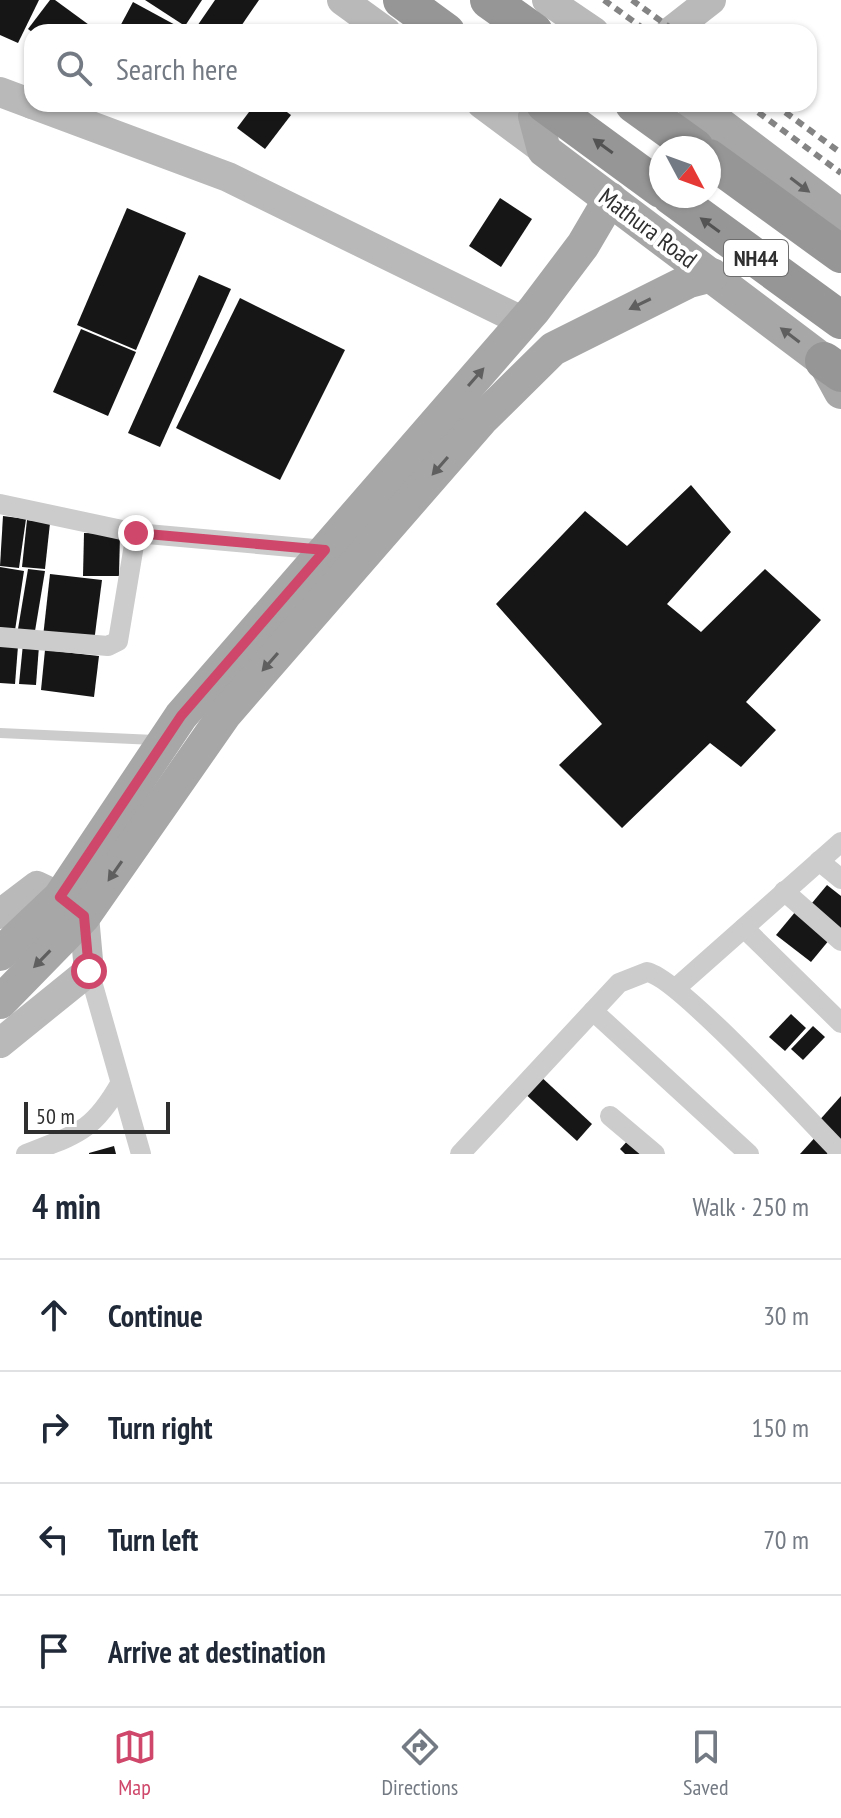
<!DOCTYPE html>
<html lang="en">
<head>
<meta charset="utf-8">
<style>
	:root { --surface:#fff; --page:#f2f2f3; --text:#1f2937; --muted:#747a83; --line:#e0e1e3; --accent:#cf476a }
	body { margin:0; font-family:"PT Sans Narrow",sans-serif; background:var(--page); color:var(--text) }
	.compass { position:absolute; left:649px; top:136px; width:72px; height:72px; border-radius:50%; background:var(--surface); box-shadow:0 2px 6px #0004; rotate:131deg }
	.scale { position:absolute; left:24px; bottom:20px; width:146px; box-sizing:border-box; padding-left:8px; border:4px solid #2f2f2f; border-top:0; font-size:22px; line-height:28px; white-space:nowrap; color:#2f2f2f; -webkit-text-stroke:6px #fff; paint-order:stroke }
	.stop { position:absolute; width:24px; height:24px; margin:-18px; border:6px solid #cf476a; border-radius:50%; background:#fff }
	.stop.end { background:#cf476a; border-color:#fff; box-shadow:0 2px 8px #0008 }
	.list { margin:0; padding:0; list-style:none }
	h2 { display:flex; justify-content:space-between; align-items:center; height:104px; margin:0; padding:0 32px; font-size:34px }
	h2 small { font-size:26px; font-weight:400; color:var(--muted) }
	.list li { display:grid; grid-template-columns:52px 1fr auto; gap:24px; align-items:center; box-sizing:border-box; height:112px; padding:0 32px; border-top:2px solid var(--line) }
	.list b { display:block; font-size:30px; white-space:nowrap }
	.list em { font-size:26px; font-style:normal; color:var(--muted) }
	.icon { flex:none; width:44px; height:44px; fill:none; stroke:currentColor; stroke-width:2; stroke-linecap:round; stroke-linejoin:round }
	.map { position:relative; flex:none; width:841px; height:1154px; overflow:hidden }
	.search { position:absolute; background:var(--surface); box-shadow:0 2px 6px #0004; left:24px; right:24px; top:24px; height:88px; display:flex; align-items:center; gap:20px; box-sizing:border-box; padding:0 28px; border-radius:24px; color:var(--muted); font-size:30px }
	.sheet { height:552px; background:var(--surface) }
	nav { display:flex; justify-content:space-around; align-items:center; box-sizing:border-box; height:112px; border-top:2px solid var(--line); background:var(--surface); font-size:22px; color:var(--muted) }
	nav a { display:grid; justify-items:center; gap:4px }
	nav .on { color:var(--accent) }
	.map>svg:first-child { display:block }
</style>
</head>
<body>
<div class="map">
<svg width="841" height="1154" viewBox="0 0 841 1154">
	<rect width="100%" height="100%" fill="#fff"/>
	<!-- building -->
	<g fill="#161616">
		<polygon points="0,0 39,0 18,43 0,35"/>
		<polygon points="50,0 55,0 96,30 32,32 28,29"/>
		<polygon points="145,0 202,0 185,26"/>
		<polygon points="215,0 259,0 237,32 193,32"/>
		<polygon points="133,2 179,27 176,32 117,32"/>
		<polygon points="255,104 276,104 291,115 265,149 237,128"/>
		<polygon points="500,198 532,219 501,267 469,246"/>
		<polygon points="127,208 186,233 136,350 77,325"/>
		<polygon points="199,275 231,289 160,447 128,433"/>
		<polygon points="240,298 345,350 280,480 176,428"/>
		<polygon points="81,329 136,352 108,416 53,392"/>
		<polygon points="691,485 731,532 667,604 701,632 765,569 821,620 746,702 776,730 741,767 710,743 622,828 559,765 602,724 496,604 585,511 627,546"/>
		<polygon points="3,516 26,519 19,568 0,566"/>
		<polygon points="27,520 50,523 45,569 22,567"/>
		<polygon points="84,533 120,534 119,576 83,576"/>
		<polygon points="0,567 24,571 14,637 0,635"/>
		<polygon points="28,569 45,571 34,637 17,635"/>
		<polygon points="50,574 102,580 94,642 43,637"/>
		<polygon points="23,644 39,646 36,685 19,684"/>
		<polygon points="0,645 18,646 15,684 0,683"/>
		<polygon points="45,650 99,656 94,697 41,690"/>
		<polygon points="827,885 841,896 841,937 807,909"/>
		<polygon points="796,911 830,939 811,962 776,935"/>
		<polygon points="791,1014 806,1028 785,1051 769,1037"/>
		<polygon points="813,1026 825,1037 803,1060 791,1049"/>
		<polygon points="538,1074 592,1124 577,1141 522,1091"/>
		<polygon points="841,1096 841,1145 817,1123"/>
		<polygon points="819,1133 834,1147 827,1154 800,1154"/>
		<polygon points="630,1138 647,1154 625,1154 620,1149"/>
		<polygon points="114,1146 116,1154 89,1154 89,1153"/>
	</g>
	<g fill="none" stroke-linecap="round" stroke-linejoin="round">
		<!-- lane -->
		<polyline stroke="#ccc" stroke-width="10" points="0,733 155,740"/>
		<!-- street -->
		<g stroke="#ccc" stroke-width="20">
			<polyline points="0,504 136,533 325,550"/>
			<polyline points="0,637 108,646 118,641 136,533"/>
			<polyline points="819,861 841,879"/>
			<polyline points="784,891 841,941"/>
			<polyline points="744,928 841,1023"/>
			<polyline points="89,971 141,1154"/>
			<polyline points="676,988 841,842"/>
			<polyline points="593,1011 749,1154"/>
			<polyline points="610,1116 655,1154"/>
			<path d="M26 1154C76 1134 92 1133 120 1084"/>
			<path d="M460 1154 619 983 647 972C678 977 810 1122 841 1153"/>
		</g>
		<!-- secondary -->
		<g stroke="#b9b9b9" stroke-width="30">
			<polyline points="342,0 386,32"/>
			<polyline points="547,0 594,32"/>
			<polyline points="670,32 711,0"/>
			<polyline points="0,92 32,104"/>
			<polyline points="32,104 228,177 524,322"/>
			<polyline points="482,104 544,150"/>
			<polyline points="0,914 37,886 60,897 84,916 89,971 0,1043"/>
		</g>
		<!-- primary -->
		<g stroke="#a7a7a7" stroke-width="34">
			<polyline points="537,104 535,116 544,150 824,361 841,392"/>
			<polyline points="693,104 841,216"/>
			<polyline points="0,954 60,897 181,716 534,310 583,245 610,199"/>
			<polyline points="0,1002 84,916 225,714 481,420 553,349 689,281 712,275"/>
		</g>
		<!-- highway -->
		<g stroke="#969696" stroke-width="38">
			<polyline points="402,0 446,32"/>
			<polyline points="489,0 534,32"/>
			<polyline points="545,104 661,189"/>
			<polyline points="634,104 695,148"/>
			<polyline points="709,158 841,254"/>
			<polyline points="671,196 841,320"/>
			<polyline points="824,361 841,373"/>
		</g>
		<!-- rail -->
		<g stroke="#848484" stroke-width="6" stroke-dasharray="8 6" stroke-linecap="butt">
			<polyline points="604,0 648,32"/>
			<polyline points="632,0 676,32"/>
			<polyline points="747,104 841,173"/>
			<polyline points="774,104 841,153"/>
		</g>
	</g>
	<!-- one-way arrows -->
	<defs><path id="oneway-solid" d="M-6-.8H1V-3.2L6.5 0L1 3.2V.8H-6Z" transform="scale(2)"/></defs>
	<g fill="#535353">
		<use href="#oneway-solid" transform="translate(603 146) rotate(-144)"/>
		<use href="#oneway-solid" transform="translate(710 225) rotate(-144)"/>
	</g>
	<g fill="#5f5f5f">
		<use href="#oneway-solid" transform="translate(800 185) rotate(37)"/>
		<use href="#oneway-solid" transform="translate(640 304) rotate(154)"/>
		<use href="#oneway-solid" transform="translate(790 335) rotate(-143)"/>
		<use href="#oneway-solid" transform="translate(476 377) rotate(-49)"/>
		<use href="#oneway-solid" transform="translate(440 466) rotate(131)"/>
		<use href="#oneway-solid" transform="translate(270 662) rotate(131)"/>
		<use href="#oneway-solid" transform="translate(115 871) rotate(125)"/>
		<use href="#oneway-solid" transform="translate(42 959) rotate(134)"/>
	</g>
	<g fill="none" stroke-linecap="round" stroke-linejoin="round">
		<!-- route -->
		<polyline stroke="#cf476a" stroke-width="10" points="89,971 84,916 60,897 181,716 325,550 136,533"/>
	</g>
	<g text-anchor="middle" dominant-baseline="central" stroke-width="8" stroke-linejoin="round" paint-order="stroke">
		<!-- shield labels -->
		<rect fill="#fff" stroke="#6d6d6d" stroke-width="2" x="724" y="240" width="64" height="36" rx="6"/>
		<g font-size="22" font-weight="bold" fill="#2f2f2f">
			<text x="756" y="258">NH44</text>
		</g>
		<!-- street labels -->
		<g font-size="24" fill="#2f2f2f" stroke="#fff">
			<text transform="translate(648 228) rotate(37)">Mathura Road</text>
		</g>
	</g>
</svg>
<svg class="compass" viewBox="-18 -18 36 36"><path d="M0-13l5 13h-10z" fill="#e53935"/><path d="M0 13l5-13h-10z" fill="#747a83"/></svg>
<div class="scale">50 m</div>
<div class="stop" style="left:89px;top:971px"></div>
<div class="stop end" style="left:136px;top:533px"></div>
<div class="search"><svg class="icon" aria-label="search" viewBox="0 0 24 24"><circle cx="10" cy="10" r="6"/><path d="M15 15l6 6"/></svg>Search here</div>
</div>
<section class="sheet">
<h2>4 min<small>Walk · 250 m</small></h2>
<ul class="list">
<li><svg class="icon" aria-label="ahead" viewBox="0 0 24 24"><path d="M12 20V5M6 11l6-6 6 6"/></svg><div><b>Continue</b></div><em>30 m</em></li>
<li><svg class="icon" aria-label="right" viewBox="0 0 24 24"><path d="M7 20v-9h11M14 6l5 5-5 5"/></svg><div><b>Turn right</b></div><em>150 m</em></li>
<li><svg class="icon" aria-label="left" viewBox="0 0 24 24"><path d="M17 20v-9H6M10 6l-5 5 5 5"/></svg><div><b>Turn left</b></div><em>70 m</em></li>
<li><svg class="icon" aria-label="arrive" viewBox="0 0 24 24"><path d="M6 21V4h12l-3 4 3 4H6"/></svg><div><b>Arrive at destination</b></div></li>
</ul>
</section>
<nav>
<a class="on"><svg class="icon" aria-label="map" viewBox="0 0 24 24"><path d="M3 6l6-2 6 2 6-2v14l-6 2-6-2-6 2zM9 4v14M15 6v14"/></svg>Map</a>
<a><svg class="icon" aria-label="directions" viewBox="0 0 24 24"><path d="M12 3l9 9-9 9-9-9zM9 14v-3h6M13 9l2 2-2 2"/></svg>Directions</a>
<a><svg class="icon" aria-label="saved" viewBox="0 0 24 24"><path d="M7 4h10v16l-5-4-5 4z"/></svg>Saved</a>
</nav>
</body>
</html>
